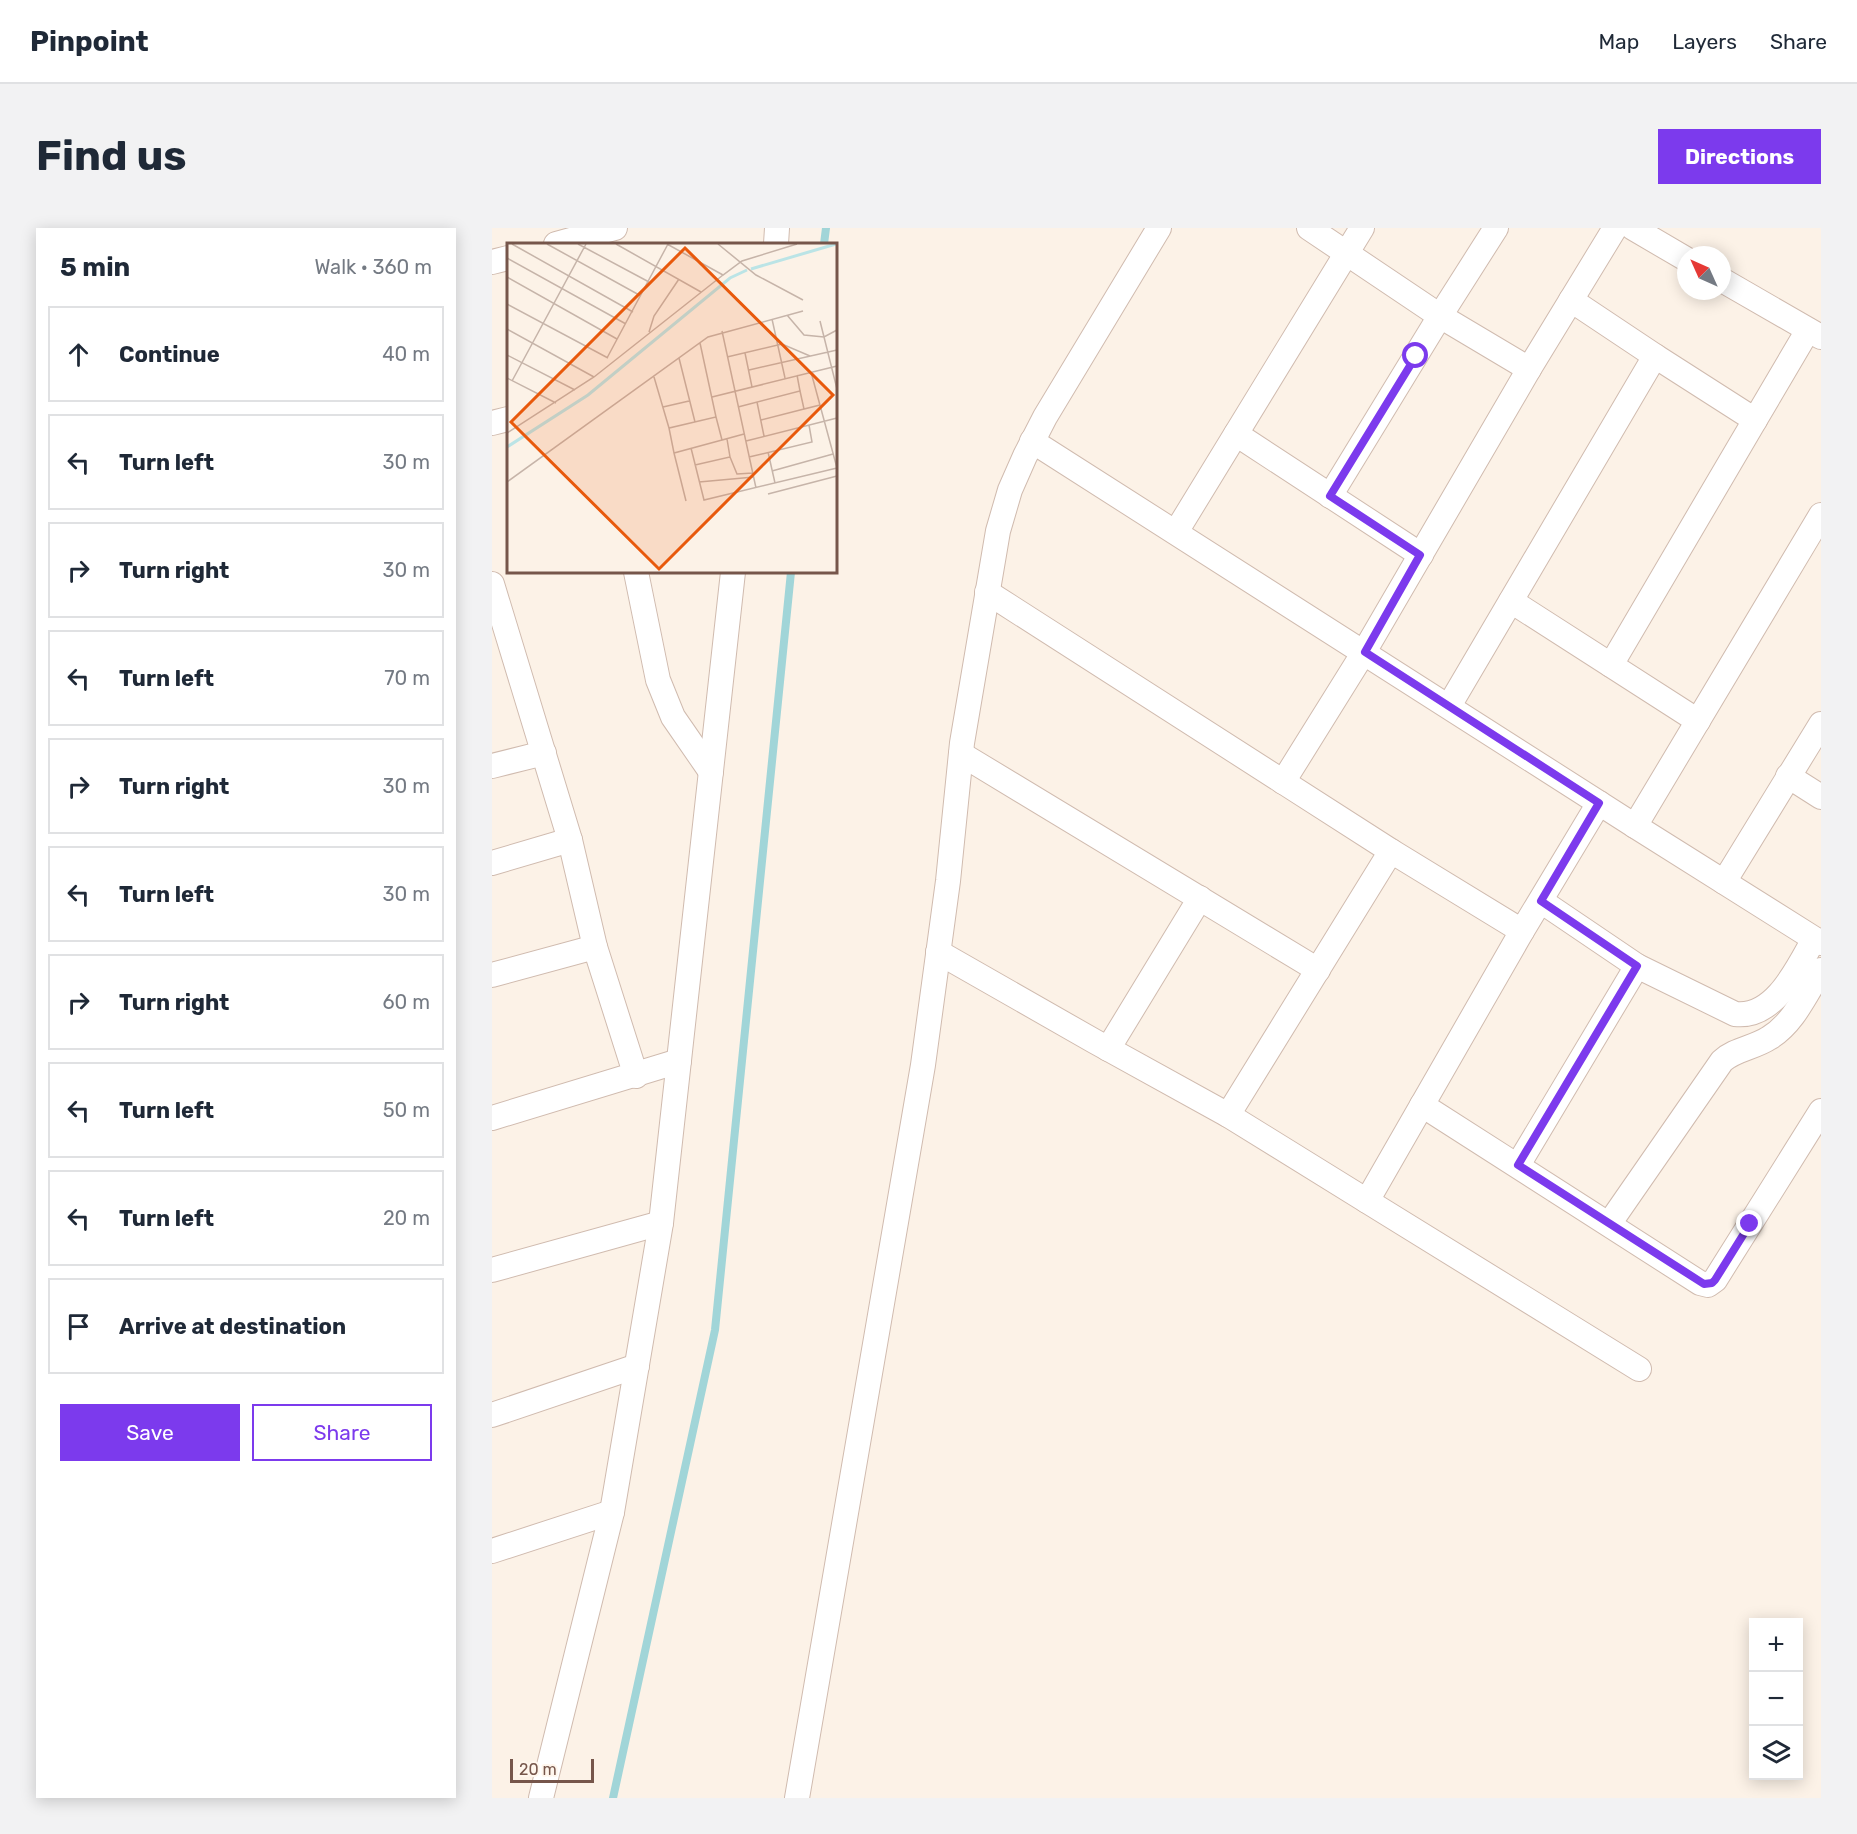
<!DOCTYPE html>
<html lang="en">
<head>
<meta charset="utf-8">
<style>
	:root { --surface:#fff; --page:#f2f2f3; --text:#1f2937; --muted:#747a83; --line:#e0e1e3; --accent:#7c3aed }
	body { margin:0; font-family:Rubik,sans-serif; background:var(--page); color:var(--text) }
	.controls { position:absolute; right:18px; bottom:18px; display:grid; overflow:hidden; border-radius:0px; box-shadow:0 3px 15px #0003 }
	.controls button { width:54px; height:54px; display:grid; place-items:center; padding:0; border:0; border-bottom:2px solid var(--line); background:var(--surface); color:var(--text); font:30px sans-serif }
	.compass { position:absolute; left:1185px; top:18px; width:54px; height:54px; border-radius:50%; background:var(--surface); box-shadow:0 3px 15px #0003; rotate:315deg }
	.scale { position:absolute; left:18px; bottom:15px; width:84px; box-sizing:border-box; padding-left:6px; border:3px solid #76564b; border-top:0; font-size:16px; line-height:21px; white-space:nowrap; color:#76564b; -webkit-text-stroke:4px #fff6ed; paint-order:stroke }
	.stop { position:absolute; width:18px; height:18px; margin:-14px; border:4px solid #7c3aed; border-radius:50%; background:#fff }
	.stop.end { background:#7c3aed; border-color:#fff; box-shadow:0 2px 6px #0008 }
	.list { margin:0; padding:0; list-style:none }
	h2 { display:flex; justify-content:space-between; align-items:center; height:78px; margin:0; padding:0 24px; font-size:26px }
	h2 small { font-size:20px; font-weight:400; color:var(--muted) }
	.list li { display:grid; grid-template-columns:39px 1fr auto; gap:18px; align-items:center; box-sizing:border-box; height:96px; margin:0 12px 12px; padding:0 12px; border:2px solid var(--line); border-radius:0px }
	.list b { display:block; font-size:22px; white-space:nowrap }
	.list em { font-size:20px; font-style:normal; color:var(--muted) }
	.actions { display:flex; gap:12px; padding:18px 24px }
	.actions a { flex:1; padding:14px 0; border:2px solid var(--accent); border-radius:0px; text-align:center; font-size:21px; color:var(--accent) }
	.actions .main { background:var(--accent); color:#fff }
	.icon { flex:none; width:33px; height:33px; fill:none; stroke:currentColor; stroke-width:2; stroke-linecap:round; stroke-linejoin:round }
	.map { position:relative; flex:none; width:1329px; height:1570px; overflow:hidden; border-radius:0px }
	header { display:flex; align-items:center; gap:36px; box-sizing:border-box; height:84px; padding:0 30px; background:var(--surface); border-bottom:2px solid var(--line) }
	header strong { font-size:28px }
	nav { display:flex; gap:33px; margin-inline-start:auto; font-size:21px }
	.intro { display:flex; align-items:center; justify-content:space-between; box-sizing:border-box; height:144px; padding:0 36px }
	h1 { margin:0; font-size:42px }
	.button { padding:15px 27px; border-radius:0px; background:var(--accent); color:#fff; font-size:21px; font-weight:700 }
	main { display:flex; gap:36px; padding:0 36px }
	aside { flex:1; background:var(--surface); border-radius:0px; box-shadow:0 3px 15px #0003 }
	.map>svg:first-child { display:block }
</style>
</head>
<body>
<header>
<strong>Pinpoint</strong>
<nav><a>Map</a><a>Layers</a><a>Share</a></nav>
</header>
<div class="intro"><h1>Find us</h1><a class="button">Directions</a></div>
<main>
<aside>
<h2>5 min<small>Walk · 360 m</small></h2>
<ul class="list">
<li><svg class="icon" aria-label="ahead" viewBox="0 0 24 24"><path d="M12 20V5M6 11l6-6 6 6"/></svg><div><b>Continue</b></div><em>40 m</em></li>
<li><svg class="icon" aria-label="left" viewBox="0 0 24 24"><path d="M17 20v-9H6M10 6l-5 5 5 5"/></svg><div><b>Turn left</b></div><em>30 m</em></li>
<li><svg class="icon" aria-label="right" viewBox="0 0 24 24"><path d="M7 20v-9h11M14 6l5 5-5 5"/></svg><div><b>Turn right</b></div><em>30 m</em></li>
<li><svg class="icon" aria-label="left" viewBox="0 0 24 24"><path d="M17 20v-9H6M10 6l-5 5 5 5"/></svg><div><b>Turn left</b></div><em>70 m</em></li>
<li><svg class="icon" aria-label="right" viewBox="0 0 24 24"><path d="M7 20v-9h11M14 6l5 5-5 5"/></svg><div><b>Turn right</b></div><em>30 m</em></li>
<li><svg class="icon" aria-label="left" viewBox="0 0 24 24"><path d="M17 20v-9H6M10 6l-5 5 5 5"/></svg><div><b>Turn left</b></div><em>30 m</em></li>
<li><svg class="icon" aria-label="right" viewBox="0 0 24 24"><path d="M7 20v-9h11M14 6l5 5-5 5"/></svg><div><b>Turn right</b></div><em>60 m</em></li>
<li><svg class="icon" aria-label="left" viewBox="0 0 24 24"><path d="M17 20v-9H6M10 6l-5 5 5 5"/></svg><div><b>Turn left</b></div><em>50 m</em></li>
<li><svg class="icon" aria-label="left" viewBox="0 0 24 24"><path d="M17 20v-9H6M10 6l-5 5 5 5"/></svg><div><b>Turn left</b></div><em>20 m</em></li>
<li><svg class="icon" aria-label="arrive" viewBox="0 0 24 24"><path d="M6 21V4h12l-3 4 3 4H6"/></svg><div><b>Arrive at destination</b></div></li>
</ul>
<div class="actions"><a class="main">Save</a><a>Share</a></div>
</aside>
<div class="map">
<svg width="1329" height="1570" viewBox="0 0 1329 1570">
	<rect width="100%" height="100%" fill="#fcf2e7"/>
	<g fill="none" stroke-linecap="round" stroke-linejoin="round">
		<!-- stream -->
		<g stroke="#a1d5d8" stroke-width="8">
			<polyline points="332,16 334,0"/>
			<polyline points="121,1570 223,1102 299,344"/>
		</g>
		<defs>
			<g id="street">
				<polyline points="817,0 948,88 1037,141"/>
				<polyline points="1141,0 1194,31"/>
				<polyline points="64,16 123,0"/>
				<polyline points="284,16 285,0"/>
				<polyline points="0,34 16,30"/>
				<polyline points="1230,52 1329,109"/>
				<polyline points="1163,128 1263,192 1316,102"/>
				<polyline points="0,195 16,191"/>
				<polyline points="744,206 929,327"/>
				<polyline points="540,213 1143,598 1329,715"/>
				<polyline points="838,268 948,88 1004,0"/>
				<polyline points="684,304 870,0"/>
				<polyline points="144,344 166,452 181,489 219,544"/>
				<polyline points="0,356 78,612 103,719 144,848"/>
				<polyline points="1019,373 1206,493"/>
				<polyline points="1119,437 1263,192"/>
				<polyline points="957,478 1163,128 1079,72"/>
				<polyline points="469,526 826,742"/>
				<polyline points="0,538 52,525"/>
				<polyline points="1296,548 1329,569"/>
				<polyline points="791,554 872,424 1037,141 1123,0"/>
				<polyline points="1143,598 1329,287"/>
				<polyline points="899,623 1030,703 1107,575"/>
				<polyline points="0,635 78,612"/>
				<polyline points="1232,654 1329,496"/>
				<polyline points="446,724 602,813 736,887 899,623 495,364"/>
				<path d="M1145 738 1243 786C1283 791 1306 739 1322 711"/>
				<polyline points="0,747 103,719"/>
				<polyline points="616,821 708,670"/>
				<polyline points="930,877 1208,1055 1216,1057 1223,1052 1329,883"/>
				<polyline points="736,887 875,973 1030,703"/>
				<polyline points="0,890 187,833"/>
				<polyline points="1026,937 1145,738 1049,673"/>
				<polyline points="875,973 1147,1141"/>
				<path d="M1117 996 1230 833C1243 821 1262 820 1277 810 1301 796 1314 766 1329 742"/>
				<polyline points="0,1042 169,995"/>
				<polyline points="0,1187 145,1138"/>
				<polyline points="0,1323 120,1284"/>
				<polyline points="49,1570 120,1284 169,995 241,344"/>
				<polyline points="305,1570 431,837 456,653 470,515 506,303 518,262 533,228 553,189 667,0"/>
			</g>
		</defs>
		<!-- street casing -->
		<use href="#street" stroke="#d0bbaf" stroke-width="26"/>
		<!-- street -->
		<use href="#street" stroke="#fff" stroke-width="24"/>
	</g>
	<g fill="none" stroke-linecap="round" stroke-linejoin="round">
		<!-- route -->
		<polyline stroke="#7c3aed" stroke-width="8" points="924,128 838,268 928,327 873,424 1107,575 1049,673 1145,738 1026,937 1212,1056 1220,1055 1223,1052 1258,996"/>
	</g>
	<!-- overview -->
	<g transform="translate(15 15)">
		<rect width="330" height="330" fill="#fcf2e7"/>
		<path fill="none" stroke="#bbe4e6" stroke-width="3" d="M244 26 329 1M0 204 81 152 223 35 240 27"/>
		<path fill="none" stroke="#c6b4a9" stroke-width="1.5" d="M5 1 126 69M40 1 134 53M71 1 142 39M109 1 194 49M160 1 216 32 235 18 290 1M211 1 249 32 296 57M0 15 119 81M0 34 110 96M0 61 101 115M280 72 297 92 317 94 330 87M265 76 278 135M313 78 330 146M0 86 87 134M215 88 249 245M142 89 147 73 172 36M238 110 245 144M0 112 68 147M220 114 275 101 303 113M100 115 161 1M172 115 188 179M242 127 330 107M304 129 330 225M147 134 162 185 209 174 193 100M0 135 49 160M5 138 79 1M293 148 297 166 313 162M205 154 330 123M250 159 257 193M156 164 182 158M231 164 293 148 290 132M209 174 215 197 237 191M254 177 297 166M162 185 167 210 215 197M0 190 87 134 216 32M239 198 330 175M184 205 197 257 330 225M261 209 268 240M167 210 179 258M223 214 230 231 246 230M242 214 305 199 302 182M188 222 223 214 220 196M265 228 326 211M0 239 201 94 296 68M192 239 247 234M261 251 330 233"/>
		<path fill="#e8590c" fill-opacity="0.15" stroke="#e8590c" stroke-width="3" d="M178 5 326 152 152 326 4 179Z"/>
		<rect width="330" height="330" fill="none" stroke="#76564b" stroke-width="3"/>
	</g>
</svg>
<div class="controls">
<button>+</button>
<button>−</button>
<button><svg class="icon" aria-label="layers" viewBox="0 0 24 24"><path d="M12 4l9 5-9 5-9-5zM3 14l9 5 9-5"/></svg></button>
</div>
<svg class="compass" viewBox="-18 -18 36 36"><path d="M0-13l5 13h-10z" fill="#e53935"/><path d="M0 13l5-13h-10z" fill="#747a83"/></svg>
<div class="scale">20 m</div>
<div class="stop" style="left:924px;top:128px"></div>
<div class="stop end" style="left:1258px;top:996px"></div>
</div>
</main>
</body>
</html>
